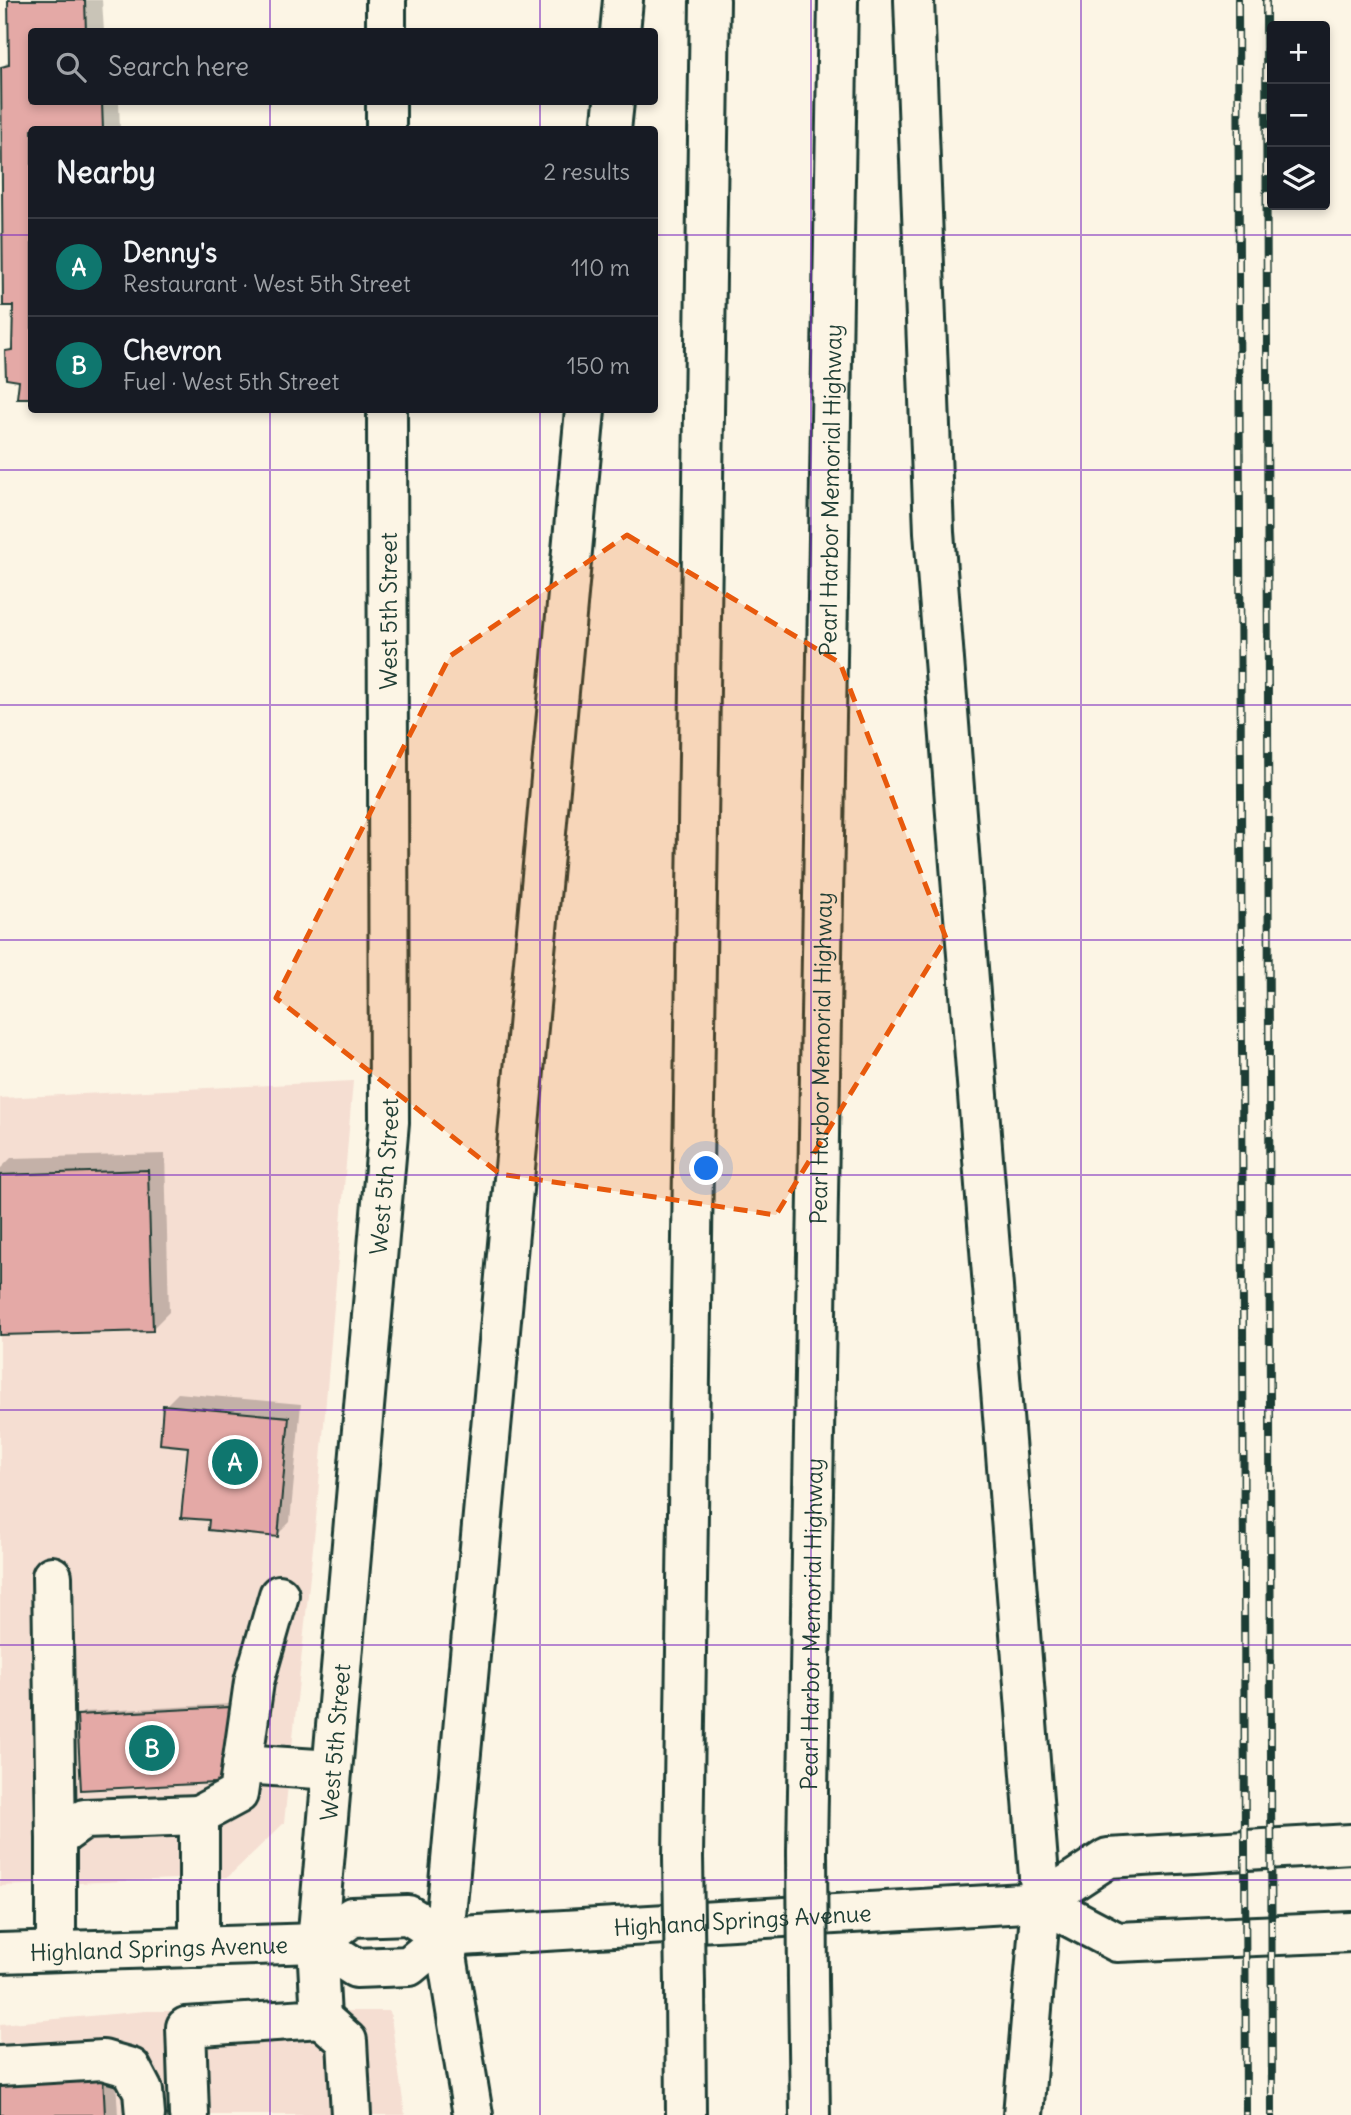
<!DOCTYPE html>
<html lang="en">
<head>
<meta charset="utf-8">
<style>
	:root { --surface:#171b24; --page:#242831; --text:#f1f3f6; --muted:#9ea1a6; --line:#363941; --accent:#0f766e }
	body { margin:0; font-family:Delius,sans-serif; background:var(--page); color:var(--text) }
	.controls { position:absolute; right:21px; top:21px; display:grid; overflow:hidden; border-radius:7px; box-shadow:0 4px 10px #0003 }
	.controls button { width:63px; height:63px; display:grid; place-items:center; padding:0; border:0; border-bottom:2px solid var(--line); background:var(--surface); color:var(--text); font:35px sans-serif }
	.you { position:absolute; left:707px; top:1169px; width:24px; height:24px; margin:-18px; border:5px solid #fff; border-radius:50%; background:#1a73e8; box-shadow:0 0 0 10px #1a73e833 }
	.badge { display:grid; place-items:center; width:46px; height:46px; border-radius:50%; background:var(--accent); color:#fff; font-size:23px; font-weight:700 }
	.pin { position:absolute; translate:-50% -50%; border:4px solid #fff; box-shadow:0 2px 7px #0006 }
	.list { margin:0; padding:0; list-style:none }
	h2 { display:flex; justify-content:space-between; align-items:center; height:91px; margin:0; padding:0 28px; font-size:30px }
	h2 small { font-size:23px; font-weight:400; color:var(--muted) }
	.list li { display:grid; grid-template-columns:46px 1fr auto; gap:21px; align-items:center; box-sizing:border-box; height:98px; padding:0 28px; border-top:2px solid var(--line) }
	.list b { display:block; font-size:26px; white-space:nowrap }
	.list p { margin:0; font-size:23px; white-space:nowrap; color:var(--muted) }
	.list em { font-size:23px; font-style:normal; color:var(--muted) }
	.icon { flex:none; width:38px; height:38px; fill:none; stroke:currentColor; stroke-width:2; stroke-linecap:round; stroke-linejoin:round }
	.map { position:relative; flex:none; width:1351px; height:2115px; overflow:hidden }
	.search { position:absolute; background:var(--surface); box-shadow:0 4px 10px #0003; left:28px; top:28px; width:630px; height:77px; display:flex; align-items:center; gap:18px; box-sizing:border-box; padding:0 24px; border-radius:7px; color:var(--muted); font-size:26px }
	.panel { position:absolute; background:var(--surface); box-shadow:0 4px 10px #0003; left:28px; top:126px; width:630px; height:287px; border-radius:7px }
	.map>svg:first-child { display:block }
</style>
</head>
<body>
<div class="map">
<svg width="1351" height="2115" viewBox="0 0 1351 2115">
	<rect width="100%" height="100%" fill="#fcf5e5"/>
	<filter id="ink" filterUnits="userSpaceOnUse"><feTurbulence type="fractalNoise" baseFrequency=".0143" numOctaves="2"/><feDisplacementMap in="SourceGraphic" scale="14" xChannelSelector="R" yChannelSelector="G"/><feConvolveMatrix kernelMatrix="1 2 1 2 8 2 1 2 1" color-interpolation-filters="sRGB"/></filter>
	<g filter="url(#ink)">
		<!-- built -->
		<g fill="#f5ded2">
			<polygon points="353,1081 316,1519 284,1823 228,1877 0,1886 0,1098"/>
			<polygon points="146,2011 390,2011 405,2115 0,2115 0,2024"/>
		</g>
		<!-- shadow -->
		<g fill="#0003">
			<polygon points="10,0 102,0 104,32 32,32 32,102 119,102 120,130 32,130 21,380 7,352 14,345 14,305 2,67 11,59"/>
			<polygon points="165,1154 169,1312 152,1329 0,1333 0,1169 11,1158"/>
			<polygon points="178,1393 301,1404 290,1522 277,1535 211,1519 190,1445 165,1406"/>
			<polygon points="232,1704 236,1776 79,1716 83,1712"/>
			<polygon points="115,2063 118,2115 0,2115"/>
		</g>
		<!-- building -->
		<g fill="#e4a9a6" stroke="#1f3d34" stroke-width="2">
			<polygon points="8,0 85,0 86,32 32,32 32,102 102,102 103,130 32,130 32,398 17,398 19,381 6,379 5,351 12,350 13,306 3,306 1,67 9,65"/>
			<polygon points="148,1170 153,1331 0,1335 0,1175"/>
			<polygon points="163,1405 289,1417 278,1537 208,1530 209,1520 181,1518 188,1447 160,1444"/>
			<polygon points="229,1707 233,1782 81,1790 77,1715"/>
			<polygon points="103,2075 105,2115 0,2115 0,2079"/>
		</g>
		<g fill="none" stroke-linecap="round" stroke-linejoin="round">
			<defs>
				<g id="minor">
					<polyline points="386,0 386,32"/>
					<polyline points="386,102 386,130"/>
					<polyline points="52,1576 56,1839"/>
					<polyline points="242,1764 332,1770"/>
					<polyline points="199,1815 238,1794 254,1682 279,1595"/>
					<polyline points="56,1951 56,1839 84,1819 199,1815 199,1947"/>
					<polyline points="321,2018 347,2041 351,2115"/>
					<polyline points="0,2066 103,2060 131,2068 143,2091 145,2115"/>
					<path id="s1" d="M189 2115 186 2027 321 2018 317 1943 389 1122 387 410"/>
				</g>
				<g id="major">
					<polyline points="1041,1902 1117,1942 1351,1932"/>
					<polyline points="317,1943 352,1917 408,1915 444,1937"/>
					<path id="s2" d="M0 1953 317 1943 356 1968 409 1966 444 1937 1041 1902 1108 1858 1351 1844"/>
				</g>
				<g id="highway">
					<polyline points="914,0 934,532 1041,1902 1023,2115"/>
					<polyline points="620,32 623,0"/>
					<polyline points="611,130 614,102"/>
					<path id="s3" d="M807 1852 838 0"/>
					<polyline points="683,1857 710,0"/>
					<polyline points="808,1981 810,2115"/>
					<polyline points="685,1986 686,2115"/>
					<polyline points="473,2115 444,1937 585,410"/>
				</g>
			</defs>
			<!-- minor casing -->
			<use href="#minor" stroke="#1f3d34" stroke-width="44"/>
			<!-- major casing -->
			<use href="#major" stroke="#1f3d34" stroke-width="44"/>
			<!-- highway casing -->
			<use href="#highway" stroke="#1f3d34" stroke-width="44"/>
			<!-- minor -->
			<use href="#minor" stroke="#fcf5e5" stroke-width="38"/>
			<!-- major -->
			<use href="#major" stroke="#fcf5e5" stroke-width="38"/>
			<!-- highway -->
			<use href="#highway" stroke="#fcf5e5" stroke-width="38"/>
			<defs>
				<g id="rail">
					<polyline points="1238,0 1246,2115"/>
					<polyline points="1266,0 1272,2115"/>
				</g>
			</defs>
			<!-- rail casing -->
			<use href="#rail" stroke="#1f3d34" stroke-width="8"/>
			<!-- rail -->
			<use href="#rail" stroke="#fcf5e5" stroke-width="5" stroke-dasharray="16" stroke-linecap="butt"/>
			<defs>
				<g id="highway-bridge">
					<polyline points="807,1852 808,1981"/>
					<polyline points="683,1857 685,1986"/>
				</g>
			</defs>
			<!-- highway-bridge casing -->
			<use href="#highway-bridge" stroke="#1f3d34" stroke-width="44" stroke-linecap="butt"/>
			<!-- highway-bridge -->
			<use href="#highway-bridge" stroke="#fcf5e5" stroke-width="38"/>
		</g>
	</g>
	<!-- marked area -->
	<path fill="#e8590c" fill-opacity="0.2" stroke="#e8590c" stroke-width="5" stroke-dasharray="14 9" stroke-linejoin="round" d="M627 535 840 663 946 938 776 1215 500 1174 276 998 450 656Z"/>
	<!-- grid -->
	<path fill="none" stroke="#7b2cbf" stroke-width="2" stroke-opacity="0.55" d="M270 0V32M540 0V32M811 0V2115M1081 0V2115M270 102V130M540 102V130M0 235H32M654 235H1351M270 410V2115M540 410V2115M0 470H1351M0 705H1351M0 940H1351M0 1175H1351M0 1410H1351M0 1645H1351M0 1880H1351"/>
	<g text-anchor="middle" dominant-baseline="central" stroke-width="6" stroke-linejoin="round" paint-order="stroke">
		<!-- street labels -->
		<g font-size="23" fill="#1f3d34" stroke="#fcf5e5">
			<text stroke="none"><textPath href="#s3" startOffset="1362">Pearl Harbor Memorial Highway</textPath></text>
			<text transform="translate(388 611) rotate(-90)">West 5th Street</text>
			<text stroke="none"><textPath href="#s3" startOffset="794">Pearl Harbor Memorial Highway</textPath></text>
			<text stroke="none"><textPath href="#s1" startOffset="1068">West 5th Street</textPath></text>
			<text stroke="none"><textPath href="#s3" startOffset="228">Pearl Harbor Memorial Highway</textPath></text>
			<text stroke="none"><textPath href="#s1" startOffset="500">West 5th Street</textPath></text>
			<text stroke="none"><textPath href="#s2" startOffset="761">Highland Springs Avenue</textPath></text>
			<text stroke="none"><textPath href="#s2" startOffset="159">Highland Springs Avenue</textPath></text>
		</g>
	</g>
</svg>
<div class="controls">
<button>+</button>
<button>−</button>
<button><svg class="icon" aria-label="layers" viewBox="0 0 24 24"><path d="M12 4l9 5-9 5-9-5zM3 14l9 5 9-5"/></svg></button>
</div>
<div class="you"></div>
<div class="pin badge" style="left:235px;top:1462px">A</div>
<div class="pin badge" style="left:152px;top:1748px">B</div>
<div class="search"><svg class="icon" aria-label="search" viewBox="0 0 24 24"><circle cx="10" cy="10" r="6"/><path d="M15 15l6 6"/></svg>Search here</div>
<section class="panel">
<h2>Nearby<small>2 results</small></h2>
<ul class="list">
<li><span class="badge">A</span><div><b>Denny's</b><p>Restaurant · West 5th Street</p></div><em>110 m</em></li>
<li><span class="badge">B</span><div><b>Chevron</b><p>Fuel · West 5th Street</p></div><em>150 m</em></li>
</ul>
</section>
</div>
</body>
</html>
